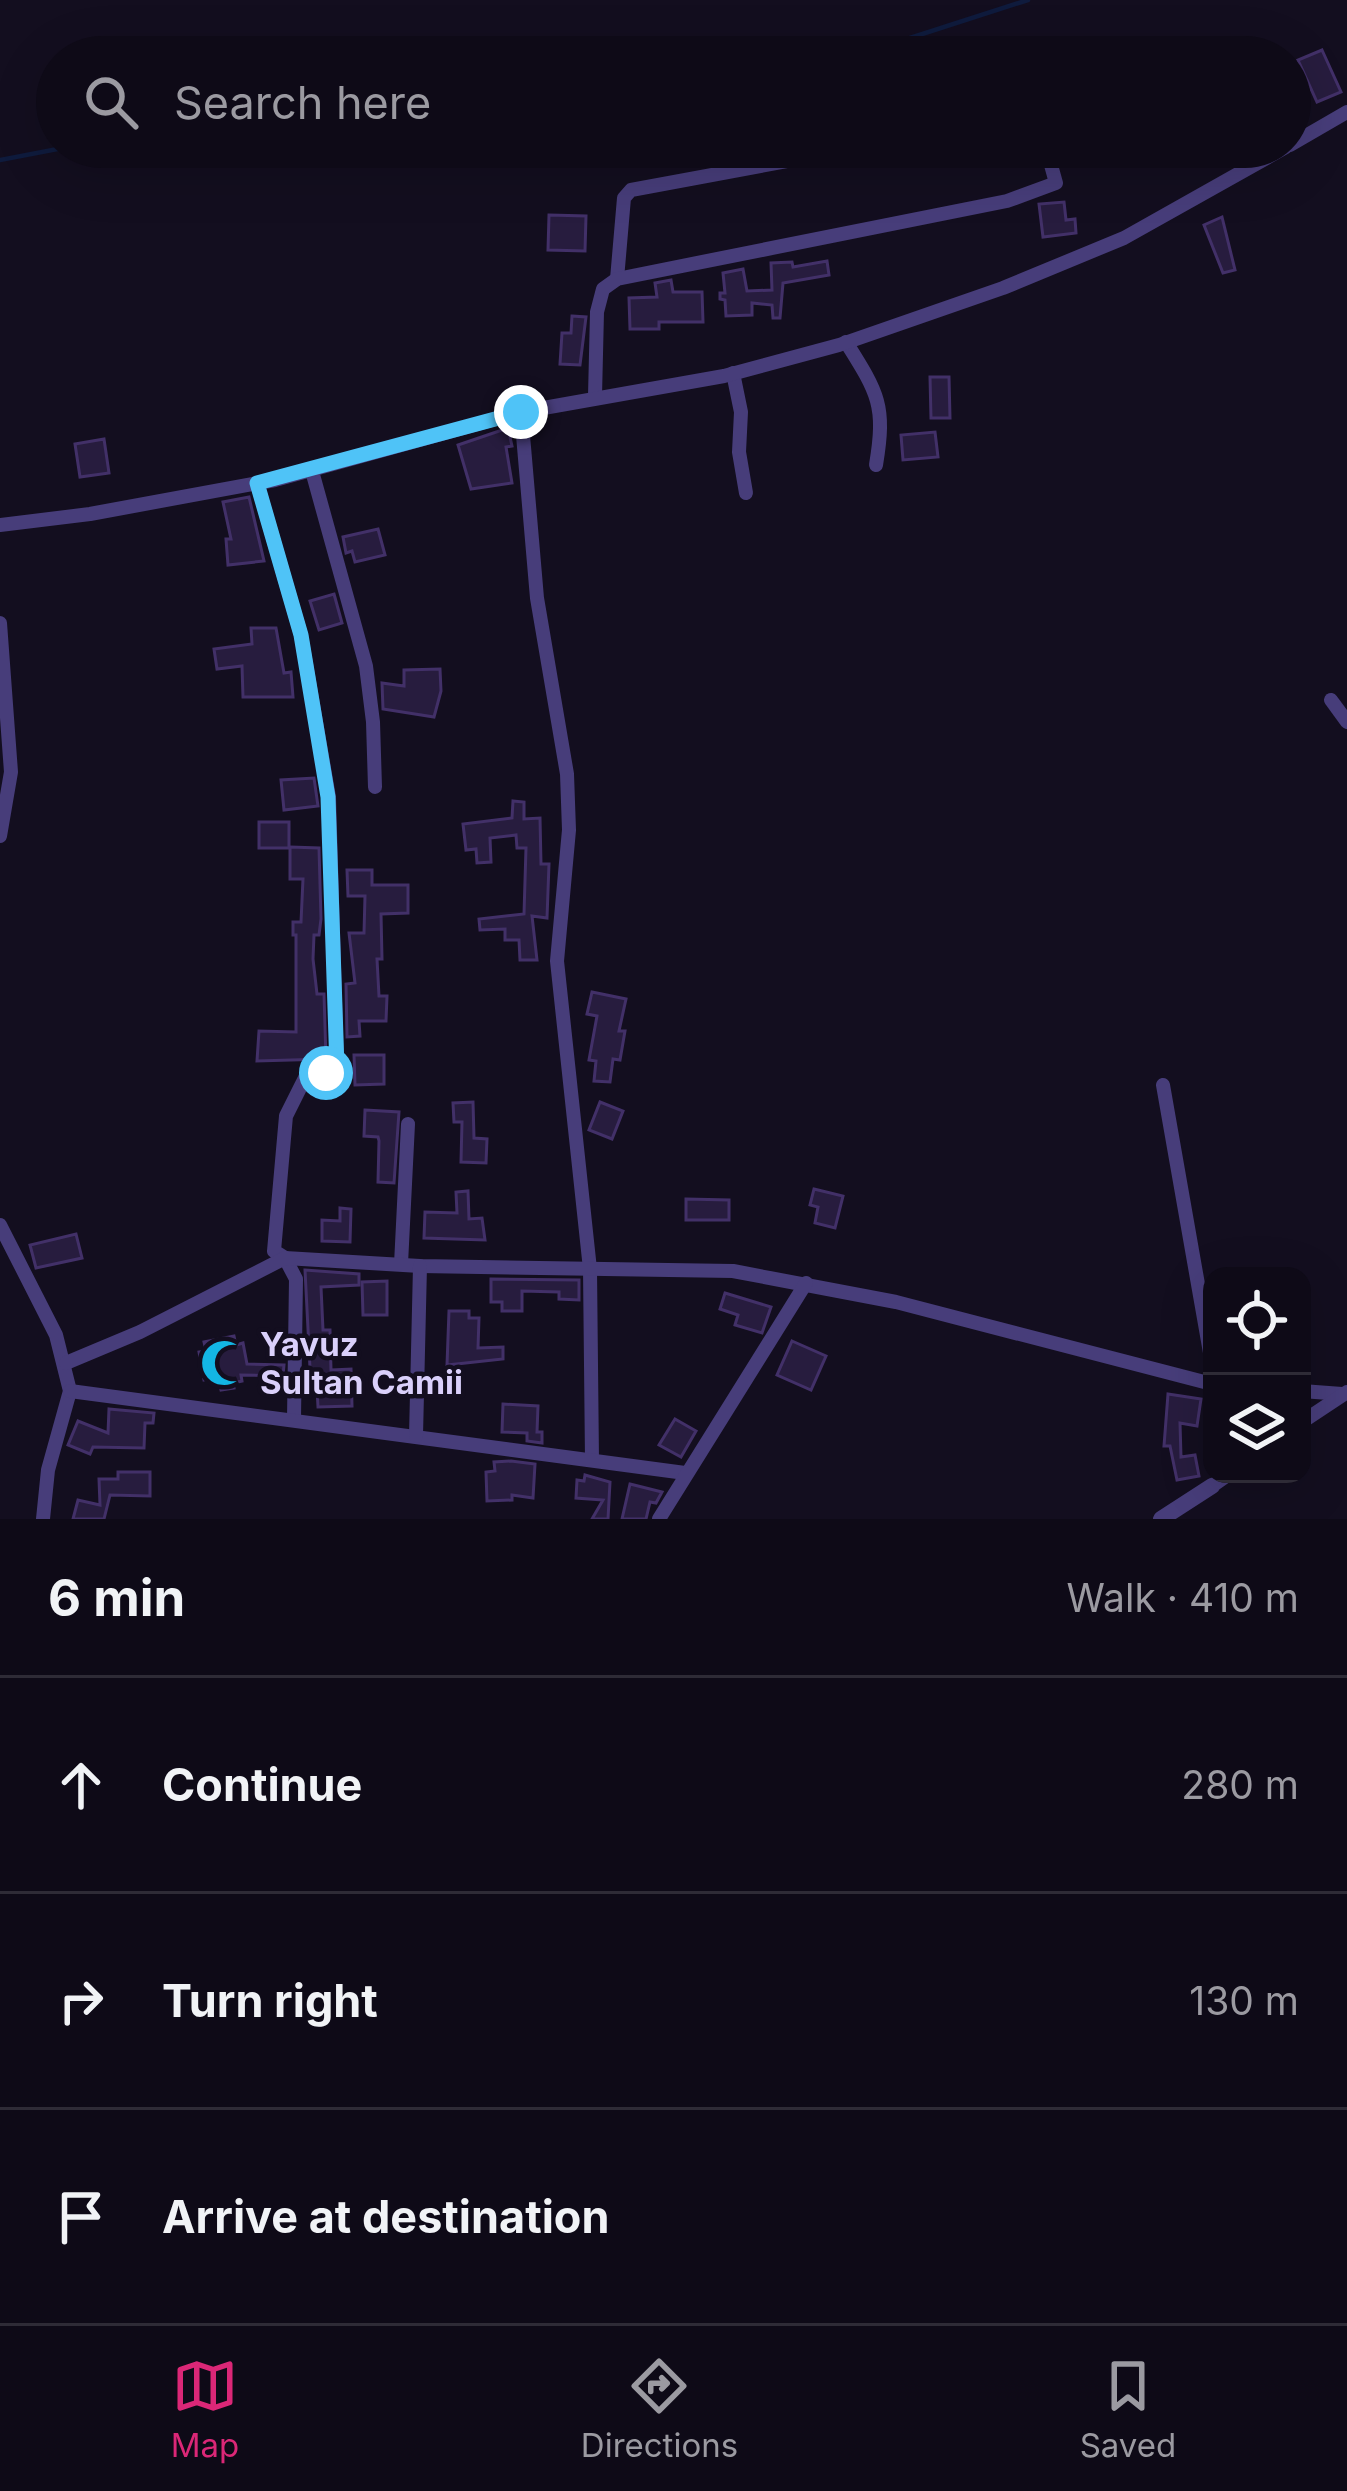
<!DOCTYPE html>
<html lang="en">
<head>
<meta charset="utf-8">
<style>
	:root { --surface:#0e0a17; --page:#1c1824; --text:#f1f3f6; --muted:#9b9aa1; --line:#2e2b36; --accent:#db2777 }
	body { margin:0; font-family:Inter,sans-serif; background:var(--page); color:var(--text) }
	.controls { position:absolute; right:36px; bottom:36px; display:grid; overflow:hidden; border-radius:24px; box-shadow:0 12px 48px #0002 }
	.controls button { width:108px; height:108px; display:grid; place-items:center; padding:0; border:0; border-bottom:3px solid var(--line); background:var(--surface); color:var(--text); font:60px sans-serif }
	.stop { position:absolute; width:36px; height:36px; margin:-27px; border:9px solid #4fc3f7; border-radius:50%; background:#fff }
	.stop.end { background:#4fc3f7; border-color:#fff; box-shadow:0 3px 12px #0008 }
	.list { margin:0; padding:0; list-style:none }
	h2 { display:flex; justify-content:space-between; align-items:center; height:156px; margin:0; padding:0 48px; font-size:51px }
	h2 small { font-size:39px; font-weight:400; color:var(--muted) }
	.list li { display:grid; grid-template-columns:78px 1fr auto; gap:36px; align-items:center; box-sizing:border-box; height:216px; padding:0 48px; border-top:3px solid var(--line) }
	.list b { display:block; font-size:45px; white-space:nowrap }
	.list em { font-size:39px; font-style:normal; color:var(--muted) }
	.icon { flex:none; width:66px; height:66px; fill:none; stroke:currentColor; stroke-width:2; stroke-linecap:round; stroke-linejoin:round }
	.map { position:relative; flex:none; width:1347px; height:1519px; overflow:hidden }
	.search { position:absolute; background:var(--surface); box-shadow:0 12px 48px #0002; left:36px; right:36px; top:36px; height:132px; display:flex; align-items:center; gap:30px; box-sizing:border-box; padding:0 42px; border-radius:66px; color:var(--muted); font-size:45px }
	.sheet { height:804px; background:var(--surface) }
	nav { display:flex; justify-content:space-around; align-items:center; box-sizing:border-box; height:168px; border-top:3px solid var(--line); background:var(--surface); font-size:33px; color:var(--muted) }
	nav a { display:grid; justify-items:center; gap:6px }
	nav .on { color:var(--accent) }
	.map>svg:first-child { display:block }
</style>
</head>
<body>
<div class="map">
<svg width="1347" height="1519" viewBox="0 0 1347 1519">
	<rect width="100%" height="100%" fill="#130e1f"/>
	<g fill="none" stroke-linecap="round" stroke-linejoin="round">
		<!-- stream -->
		<g stroke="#0f1b3d" stroke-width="4.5">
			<polyline points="851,57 1028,0"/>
			<polyline points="0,160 68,147"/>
		</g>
	</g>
	<!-- building -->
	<g fill="#271c3e" stroke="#423068" stroke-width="3">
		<polygon points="1322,50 1341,92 1317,102 1298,60"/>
		<polygon points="1064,202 1066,220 1075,219 1076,233 1043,237 1039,204"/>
		<polygon points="549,215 586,216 585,251 548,250"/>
		<polygon points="1222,217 1235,270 1223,273 1204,225"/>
		<polygon points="827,261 829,275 783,283 780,318 773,318 772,305 752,303 752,315 726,316 725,300 720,299 720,293 725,293 723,273 743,269 747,291 772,290 771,263 792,262 793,267"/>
		<polygon points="671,280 673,292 702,292 703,322 659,322 659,329 630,329 629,298 657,297 655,283"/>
		<polygon points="572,316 586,317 580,365 560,364 562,333 571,333"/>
		<polygon points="930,377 949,377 950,418 931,418"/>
		<polygon points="508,428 512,446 506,447 512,483 471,489 458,445"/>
		<polygon points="935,432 938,457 903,460 901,435"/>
		<polygon points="104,439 109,473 80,477 75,444"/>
		<polygon points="249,497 264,561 228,565 226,539 231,539 223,502"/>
		<polygon points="378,529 385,555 355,562 352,551 346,553 343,537"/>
		<polygon points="334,594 342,623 319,630 310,601"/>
		<polygon points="251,628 276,628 284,673 291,672 293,697 243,697 242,666 217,669 214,649 252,644"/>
		<polygon points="440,669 441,691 434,717 383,709 382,683 404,686 404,670"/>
		<polygon points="314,778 318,806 284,810 281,780"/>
		<polygon points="513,801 524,802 524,819 540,818 541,864 549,864 547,918 532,916 537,960 520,960 519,940 505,940 505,929 480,930 479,919 524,914 526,848 517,848 516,835 490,838 491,862 477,863 476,849 466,850 463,824 512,818"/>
		<rect x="259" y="822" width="30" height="26"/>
		<polygon points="290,847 319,848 321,919 319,935 314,935 313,959 317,994 324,994 326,1059 257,1061 259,1031 296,1032 296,935 293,935 293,922 301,922 303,879 290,879"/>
		<polygon points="347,870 372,870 372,885 408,885 408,913 381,914 382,959 377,959 379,996 387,996 386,1021 359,1021 360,1036 347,1037 346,984 355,983 349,933 364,933 365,896 348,896"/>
		<polygon points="592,992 626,999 619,1031 625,1031 620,1060 613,1059 610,1082 594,1081 596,1061 589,1060 597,1016 587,1014"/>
		<polygon points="354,1055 384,1055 384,1084 355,1085"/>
		<polygon points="473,1102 474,1138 487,1139 486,1163 461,1162 462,1122 454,1122 453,1103"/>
		<polygon points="600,1102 623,1111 612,1139 589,1130"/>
		<polygon points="365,1110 399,1112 394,1183 378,1182 379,1141 378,1137 364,1136"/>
		<polygon points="814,1189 843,1196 835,1228 815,1223 818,1207 810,1205"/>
		<polygon points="468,1191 469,1219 482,1218 485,1240 424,1238 425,1212 457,1213 456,1192"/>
		<polygon points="686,1199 729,1200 729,1220 686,1220"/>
		<polygon points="340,1208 351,1209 350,1242 322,1241 322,1220 340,1221"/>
		<polygon points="76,1234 82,1258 36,1268 30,1245"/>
		<polygon points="305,1270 359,1274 359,1285 321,1287 323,1330 330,1330 331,1370 351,1369 352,1406 318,1407 317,1388 311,1388"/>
		<polygon points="491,1279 579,1280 579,1300 559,1299 559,1292 522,1291 522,1311 502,1311 502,1302 491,1302"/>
		<polygon points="387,1281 387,1315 363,1315 362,1282"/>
		<polygon points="725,1293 771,1307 762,1333 735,1325 738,1315 720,1309"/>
		<polygon points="449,1311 469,1311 469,1318 479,1318 478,1348 503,1347 503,1359 447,1365"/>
		<polygon points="234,1336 236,1345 243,1343 247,1364 284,1365 283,1376 241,1375 242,1381 233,1383 234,1388 221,1390 219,1382 213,1384 212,1378 204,1380 199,1352 206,1351 204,1342"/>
		<polygon points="792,1341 826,1356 811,1390 777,1375"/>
		<polygon points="1168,1394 1201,1399 1197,1426 1180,1423 1181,1457 1195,1455 1199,1476 1177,1480 1170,1446 1164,1446"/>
		<polygon points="503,1404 538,1406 537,1432 542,1432 542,1443 527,1441 527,1433 502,1432"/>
		<polygon points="109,1409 154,1413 153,1423 145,1423 144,1448 93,1447 90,1454 68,1445 78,1421 108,1433"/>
		<polygon points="675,1419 696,1431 681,1457 659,1445"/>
		<polygon points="511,1461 535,1464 533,1498 512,1495 512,1500 487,1501 486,1472 495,1471 494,1462"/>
		<polygon points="118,1472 150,1472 150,1496 110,1495 104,1519 73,1519 78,1500 100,1505 99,1479 118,1479"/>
		<polygon points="585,1475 610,1482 608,1519 592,1519 603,1500 576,1498 577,1480 584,1481"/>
		<polygon points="630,1484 662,1492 656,1503 650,1502 646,1519 622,1519"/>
	</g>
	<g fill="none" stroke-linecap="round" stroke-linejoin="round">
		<!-- minor -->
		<g stroke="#473d7a" stroke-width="14">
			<polyline points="1290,145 1347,112"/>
			<polyline points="617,279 624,198 631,190 863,147"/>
			<path d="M846 342C878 393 886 405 876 465"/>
			<polyline points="733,373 741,412 739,452 746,493"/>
			<polyline points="595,396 597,312 603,289 617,279 1007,201 1056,183 1046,147"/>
			<polyline points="521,412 537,598 567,774 569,830 557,961 590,1269 592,1460"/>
			<polyline points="312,471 366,666 373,722 375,787"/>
			<polyline points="257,483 301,635 329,797 337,1068 306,1076 286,1116 274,1251 285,1258 296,1279 294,1418"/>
			<polyline points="0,525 90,514 275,480 521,412 724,376 839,345 1003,288 1124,238 1286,147"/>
			<polyline points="0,623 11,772 0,836"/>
			<polyline points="1331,700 1347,722"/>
			<polyline points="1163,1085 1212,1364"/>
			<polyline points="0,1225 56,1335 70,1391 48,1470 43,1519"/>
			<polyline points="401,1264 408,1124"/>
			<polyline points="66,1363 140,1332 285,1258 420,1266 733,1271 896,1302 1212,1384"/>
			<polyline points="70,1391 685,1473"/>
			<polyline points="1302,1391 1342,1394"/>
			<polyline points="1302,1422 1347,1392"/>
			<polyline points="416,1436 420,1266"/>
			<polyline points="1212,1486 1229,1474"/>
			<polyline points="659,1519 806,1283"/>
		</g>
		<!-- tertiary -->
		<polyline stroke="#473d7a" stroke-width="16" points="1161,1519 1212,1486"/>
	</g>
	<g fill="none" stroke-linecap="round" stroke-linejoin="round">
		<!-- route -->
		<polyline stroke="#4fc3f7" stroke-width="15" points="326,1073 337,1068 328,797 301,635 257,483 521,412"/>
	</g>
	<!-- icons -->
	<defs>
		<symbol id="mosque-bare" viewBox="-9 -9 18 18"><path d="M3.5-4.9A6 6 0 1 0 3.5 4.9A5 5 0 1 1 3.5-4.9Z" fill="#13b6e4" stroke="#130e1f" stroke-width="2.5" paint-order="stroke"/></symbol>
	</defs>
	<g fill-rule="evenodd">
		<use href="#mosque-bare" x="191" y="1330" width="66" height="66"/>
	</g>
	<g text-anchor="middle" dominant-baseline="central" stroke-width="9" stroke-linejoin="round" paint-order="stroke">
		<!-- poi labels -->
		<g font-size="33" font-weight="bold" fill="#dad0fb" stroke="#130e1f" text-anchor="start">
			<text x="260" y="1344">Yavuz<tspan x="260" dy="38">Sultan Camii</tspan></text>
		</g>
	</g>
</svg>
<div class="controls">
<button><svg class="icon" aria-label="locate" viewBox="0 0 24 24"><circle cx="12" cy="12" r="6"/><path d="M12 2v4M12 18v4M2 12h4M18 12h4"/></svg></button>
<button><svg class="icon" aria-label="layers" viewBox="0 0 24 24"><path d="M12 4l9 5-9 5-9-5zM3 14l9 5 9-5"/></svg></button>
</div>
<div class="stop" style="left:326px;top:1073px"></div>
<div class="stop end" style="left:521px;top:412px"></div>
<div class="search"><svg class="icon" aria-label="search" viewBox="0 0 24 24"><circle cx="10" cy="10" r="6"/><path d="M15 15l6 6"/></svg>Search here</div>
</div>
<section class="sheet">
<h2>6 min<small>Walk · 410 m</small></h2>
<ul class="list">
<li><svg class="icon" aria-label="ahead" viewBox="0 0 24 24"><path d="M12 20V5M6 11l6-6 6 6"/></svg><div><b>Continue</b></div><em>280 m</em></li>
<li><svg class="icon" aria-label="right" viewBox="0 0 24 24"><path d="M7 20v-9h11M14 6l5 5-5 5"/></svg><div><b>Turn right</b></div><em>130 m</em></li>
<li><svg class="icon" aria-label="arrive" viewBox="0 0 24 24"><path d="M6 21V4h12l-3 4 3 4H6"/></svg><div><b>Arrive at destination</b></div></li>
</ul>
</section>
<nav>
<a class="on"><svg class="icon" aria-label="map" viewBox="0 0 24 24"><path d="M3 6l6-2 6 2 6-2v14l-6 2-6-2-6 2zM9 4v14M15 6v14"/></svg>Map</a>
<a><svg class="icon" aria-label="directions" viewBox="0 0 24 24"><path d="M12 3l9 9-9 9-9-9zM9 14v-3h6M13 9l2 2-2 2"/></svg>Directions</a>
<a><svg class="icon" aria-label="saved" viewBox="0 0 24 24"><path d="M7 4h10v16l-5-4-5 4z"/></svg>Saved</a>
</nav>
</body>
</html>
